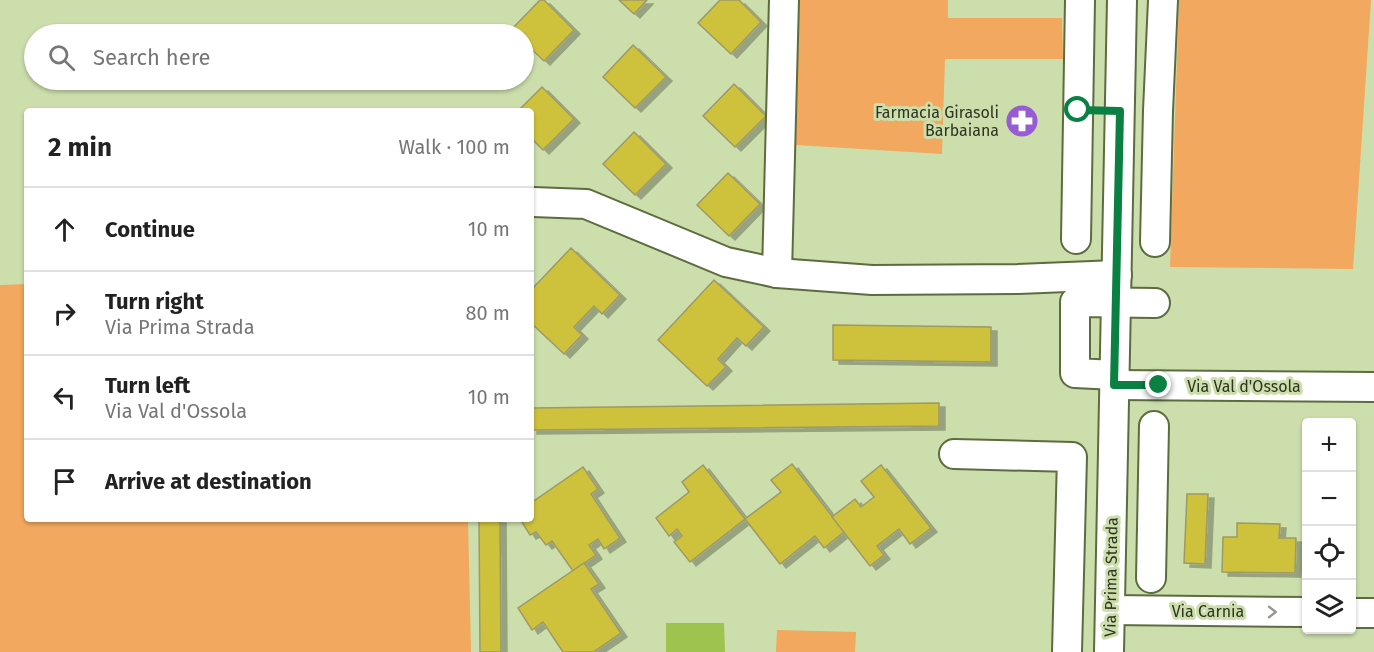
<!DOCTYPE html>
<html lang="en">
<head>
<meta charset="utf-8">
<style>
	:root { --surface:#fff; --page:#f2f2f2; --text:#222; --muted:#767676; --line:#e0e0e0 }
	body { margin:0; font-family:"Fira Sans",sans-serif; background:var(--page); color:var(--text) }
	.controls { position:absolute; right:18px; bottom:18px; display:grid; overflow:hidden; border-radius:6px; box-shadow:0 2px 4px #0004 }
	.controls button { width:54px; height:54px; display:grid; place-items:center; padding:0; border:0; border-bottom:2px solid var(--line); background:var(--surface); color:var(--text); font:30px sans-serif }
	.stop { position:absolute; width:18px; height:18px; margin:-14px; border:4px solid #0b8043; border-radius:50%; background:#fff }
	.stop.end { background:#0b8043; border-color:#fff; box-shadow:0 2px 6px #0008 }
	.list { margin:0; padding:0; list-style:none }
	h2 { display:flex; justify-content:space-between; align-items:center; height:78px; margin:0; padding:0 24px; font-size:26px }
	h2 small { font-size:20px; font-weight:400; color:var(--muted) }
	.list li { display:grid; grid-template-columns:39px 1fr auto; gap:18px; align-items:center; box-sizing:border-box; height:84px; padding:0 24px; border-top:2px solid var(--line) }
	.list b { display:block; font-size:22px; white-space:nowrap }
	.list p { margin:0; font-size:20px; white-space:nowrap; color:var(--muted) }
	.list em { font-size:20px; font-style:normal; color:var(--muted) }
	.icon { flex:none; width:33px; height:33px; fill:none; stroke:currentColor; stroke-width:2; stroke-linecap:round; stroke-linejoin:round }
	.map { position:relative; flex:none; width:1374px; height:652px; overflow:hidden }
	.search { position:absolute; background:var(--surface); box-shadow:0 2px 4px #0004; left:24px; top:24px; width:510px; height:66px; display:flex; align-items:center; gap:15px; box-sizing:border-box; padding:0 21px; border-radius:33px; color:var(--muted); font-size:22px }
	.panel { position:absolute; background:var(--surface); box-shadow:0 2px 4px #0004; left:24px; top:108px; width:510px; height:414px; border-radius:6px }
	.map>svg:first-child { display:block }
</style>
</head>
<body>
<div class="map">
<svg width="1374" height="652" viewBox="0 0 1374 652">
	<defs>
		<filter id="shadow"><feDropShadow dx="6" dy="4" stdDeviation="0" flood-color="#0004"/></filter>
	</defs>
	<rect width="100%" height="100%" fill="#ccdeac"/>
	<!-- green -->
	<g fill="#f2a85e">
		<polygon points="796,0 948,0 948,18 1062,18 1063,59 945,59 942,154 796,145"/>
		<polygon points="1179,0 1371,0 1353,269 1170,267"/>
		<polygon points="27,284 27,519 468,519 471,652 0,652 0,285"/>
		<polygon points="777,630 856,632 855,652 776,652"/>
	</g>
	<!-- water -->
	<polygon fill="#9fc34f" points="666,623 724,623 725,652 666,652"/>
	<!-- building -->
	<g fill="#cec23d" stroke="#9d9967" stroke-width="1.5" filter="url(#shadow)">
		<polygon points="540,0 544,0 574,30 544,61 524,42 524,34 516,34 511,30"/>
		<polygon points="619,0 647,0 634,14"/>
		<polygon points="720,0 739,0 761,22 731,54 698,23"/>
		<polygon points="633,45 666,77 635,108 603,77"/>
		<polygon points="734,84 766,116 735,147 703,116"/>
		<polygon points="542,87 574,119 543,150 531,138 531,111 518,111"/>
		<polygon points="634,132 666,164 635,195 603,164"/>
		<polygon points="728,173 760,204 729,236 697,205"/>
		<polygon points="571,248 620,295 602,314 594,306 574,327 582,335 564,354 531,323 531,290"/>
		<polygon points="714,280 764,327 746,346 737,338 718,359 726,367 707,386 658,340"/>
		<polygon points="833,325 991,327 991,362 833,360"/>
		<polygon points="939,403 939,426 531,430 531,408"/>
		<polygon points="792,464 844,532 824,548 815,536 780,564 745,519 781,492 771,480"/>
		<polygon points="703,465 745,519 690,562 674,542 682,536 677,529 669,536 656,518 689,492 682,482"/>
		<polygon points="881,465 931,528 910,544 899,529 877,546 884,555 870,566 832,517 855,499 861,507 874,497 861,481"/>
		<polygon points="583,467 598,489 591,494 620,538 604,549 598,539 589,545 596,555 573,571 552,541 546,545 536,532 530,535 520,519 531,519 531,503"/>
		<polygon points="1187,494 1208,494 1205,564 1184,563"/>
		<polygon points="479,519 500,519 501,652 480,652"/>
		<polygon points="1237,523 1280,524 1279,538 1296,538 1295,573 1222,572 1223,537 1237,537"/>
		<polygon points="584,563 599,584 591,589 621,633 593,652 563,652 543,622 532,630 518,608"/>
	</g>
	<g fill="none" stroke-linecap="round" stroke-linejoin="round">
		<defs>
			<g id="minor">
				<polyline points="533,202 586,204 726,262 777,273 872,280 1018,279 1117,275"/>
				<polyline points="1076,239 1080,0"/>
				<polyline points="1155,242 1158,111 1163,0"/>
				<polyline points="777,273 784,0"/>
				<polyline points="1115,375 1075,373 1075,302 1155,303"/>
				<polyline points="1115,385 1374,387"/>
				<polyline points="954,454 1072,457 1067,652"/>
				<polyline points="1151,578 1154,426"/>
				<polyline points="1110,610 1306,612"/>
				<polyline points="1352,613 1374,613"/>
				<polyline points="1109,652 1122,0"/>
			</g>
		</defs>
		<!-- minor casing -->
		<use href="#minor" stroke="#5d6c3f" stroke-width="32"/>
		<!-- minor -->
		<use href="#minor" stroke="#fff" stroke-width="28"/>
	</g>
	<!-- one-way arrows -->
	<defs><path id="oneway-chevron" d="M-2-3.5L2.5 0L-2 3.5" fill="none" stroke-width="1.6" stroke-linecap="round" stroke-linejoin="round" transform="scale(1.5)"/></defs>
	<use stroke="#969a90" href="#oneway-chevron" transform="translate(1272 612)"/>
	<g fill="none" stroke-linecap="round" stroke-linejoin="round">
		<!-- route -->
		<polyline stroke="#0b8043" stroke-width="8" points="1078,110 1120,111 1114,385 1159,385"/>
	</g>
	<!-- icons -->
	<defs>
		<symbol id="pharmacy-disc" viewBox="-11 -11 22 22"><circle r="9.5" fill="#975cd3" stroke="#ccdeac"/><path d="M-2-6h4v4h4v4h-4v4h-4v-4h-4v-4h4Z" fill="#fff"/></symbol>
	</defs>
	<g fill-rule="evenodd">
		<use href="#pharmacy-disc" x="1003" y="102" width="38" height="38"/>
	</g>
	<g text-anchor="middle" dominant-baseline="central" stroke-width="6" stroke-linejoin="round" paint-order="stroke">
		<!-- poi labels -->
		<g font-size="16" fill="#2d3420" stroke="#ccdeac" text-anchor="end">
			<text x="999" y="112">Farmacia Girasoli<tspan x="999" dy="18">Barbaiana</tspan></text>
		</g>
		<!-- street labels -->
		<g font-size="16" fill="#2d3420" stroke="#ccdeac">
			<text x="1244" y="386">Via Val d'Ossola</text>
			<text transform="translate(1111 577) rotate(-89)">Via Prima Strada</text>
			<text x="1208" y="611">Via Carnia</text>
		</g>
	</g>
</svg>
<div class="controls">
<button>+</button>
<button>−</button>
<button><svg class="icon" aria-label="locate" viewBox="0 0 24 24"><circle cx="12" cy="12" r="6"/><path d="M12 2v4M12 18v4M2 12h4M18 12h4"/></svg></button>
<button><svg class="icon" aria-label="layers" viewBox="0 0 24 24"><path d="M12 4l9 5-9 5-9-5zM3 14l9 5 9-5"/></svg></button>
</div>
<div class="stop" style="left:1078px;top:110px"></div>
<div class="stop end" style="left:1159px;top:385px"></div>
<div class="search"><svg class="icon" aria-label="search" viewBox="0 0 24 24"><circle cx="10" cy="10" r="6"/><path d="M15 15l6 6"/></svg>Search here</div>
<section class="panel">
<h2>2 min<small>Walk · 100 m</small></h2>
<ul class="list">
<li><svg class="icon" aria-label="ahead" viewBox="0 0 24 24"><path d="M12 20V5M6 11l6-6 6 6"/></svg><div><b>Continue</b></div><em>10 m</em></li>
<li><svg class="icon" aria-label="right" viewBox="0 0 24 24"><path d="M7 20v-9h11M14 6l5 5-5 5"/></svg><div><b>Turn right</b><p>Via Prima Strada</p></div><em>80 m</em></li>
<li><svg class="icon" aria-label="left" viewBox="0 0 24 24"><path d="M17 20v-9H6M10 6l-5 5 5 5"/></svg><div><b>Turn left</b><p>Via Val d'Ossola</p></div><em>10 m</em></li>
<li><svg class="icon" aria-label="arrive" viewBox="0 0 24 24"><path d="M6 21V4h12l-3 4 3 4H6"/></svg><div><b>Arrive at destination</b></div></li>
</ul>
</section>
</div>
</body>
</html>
